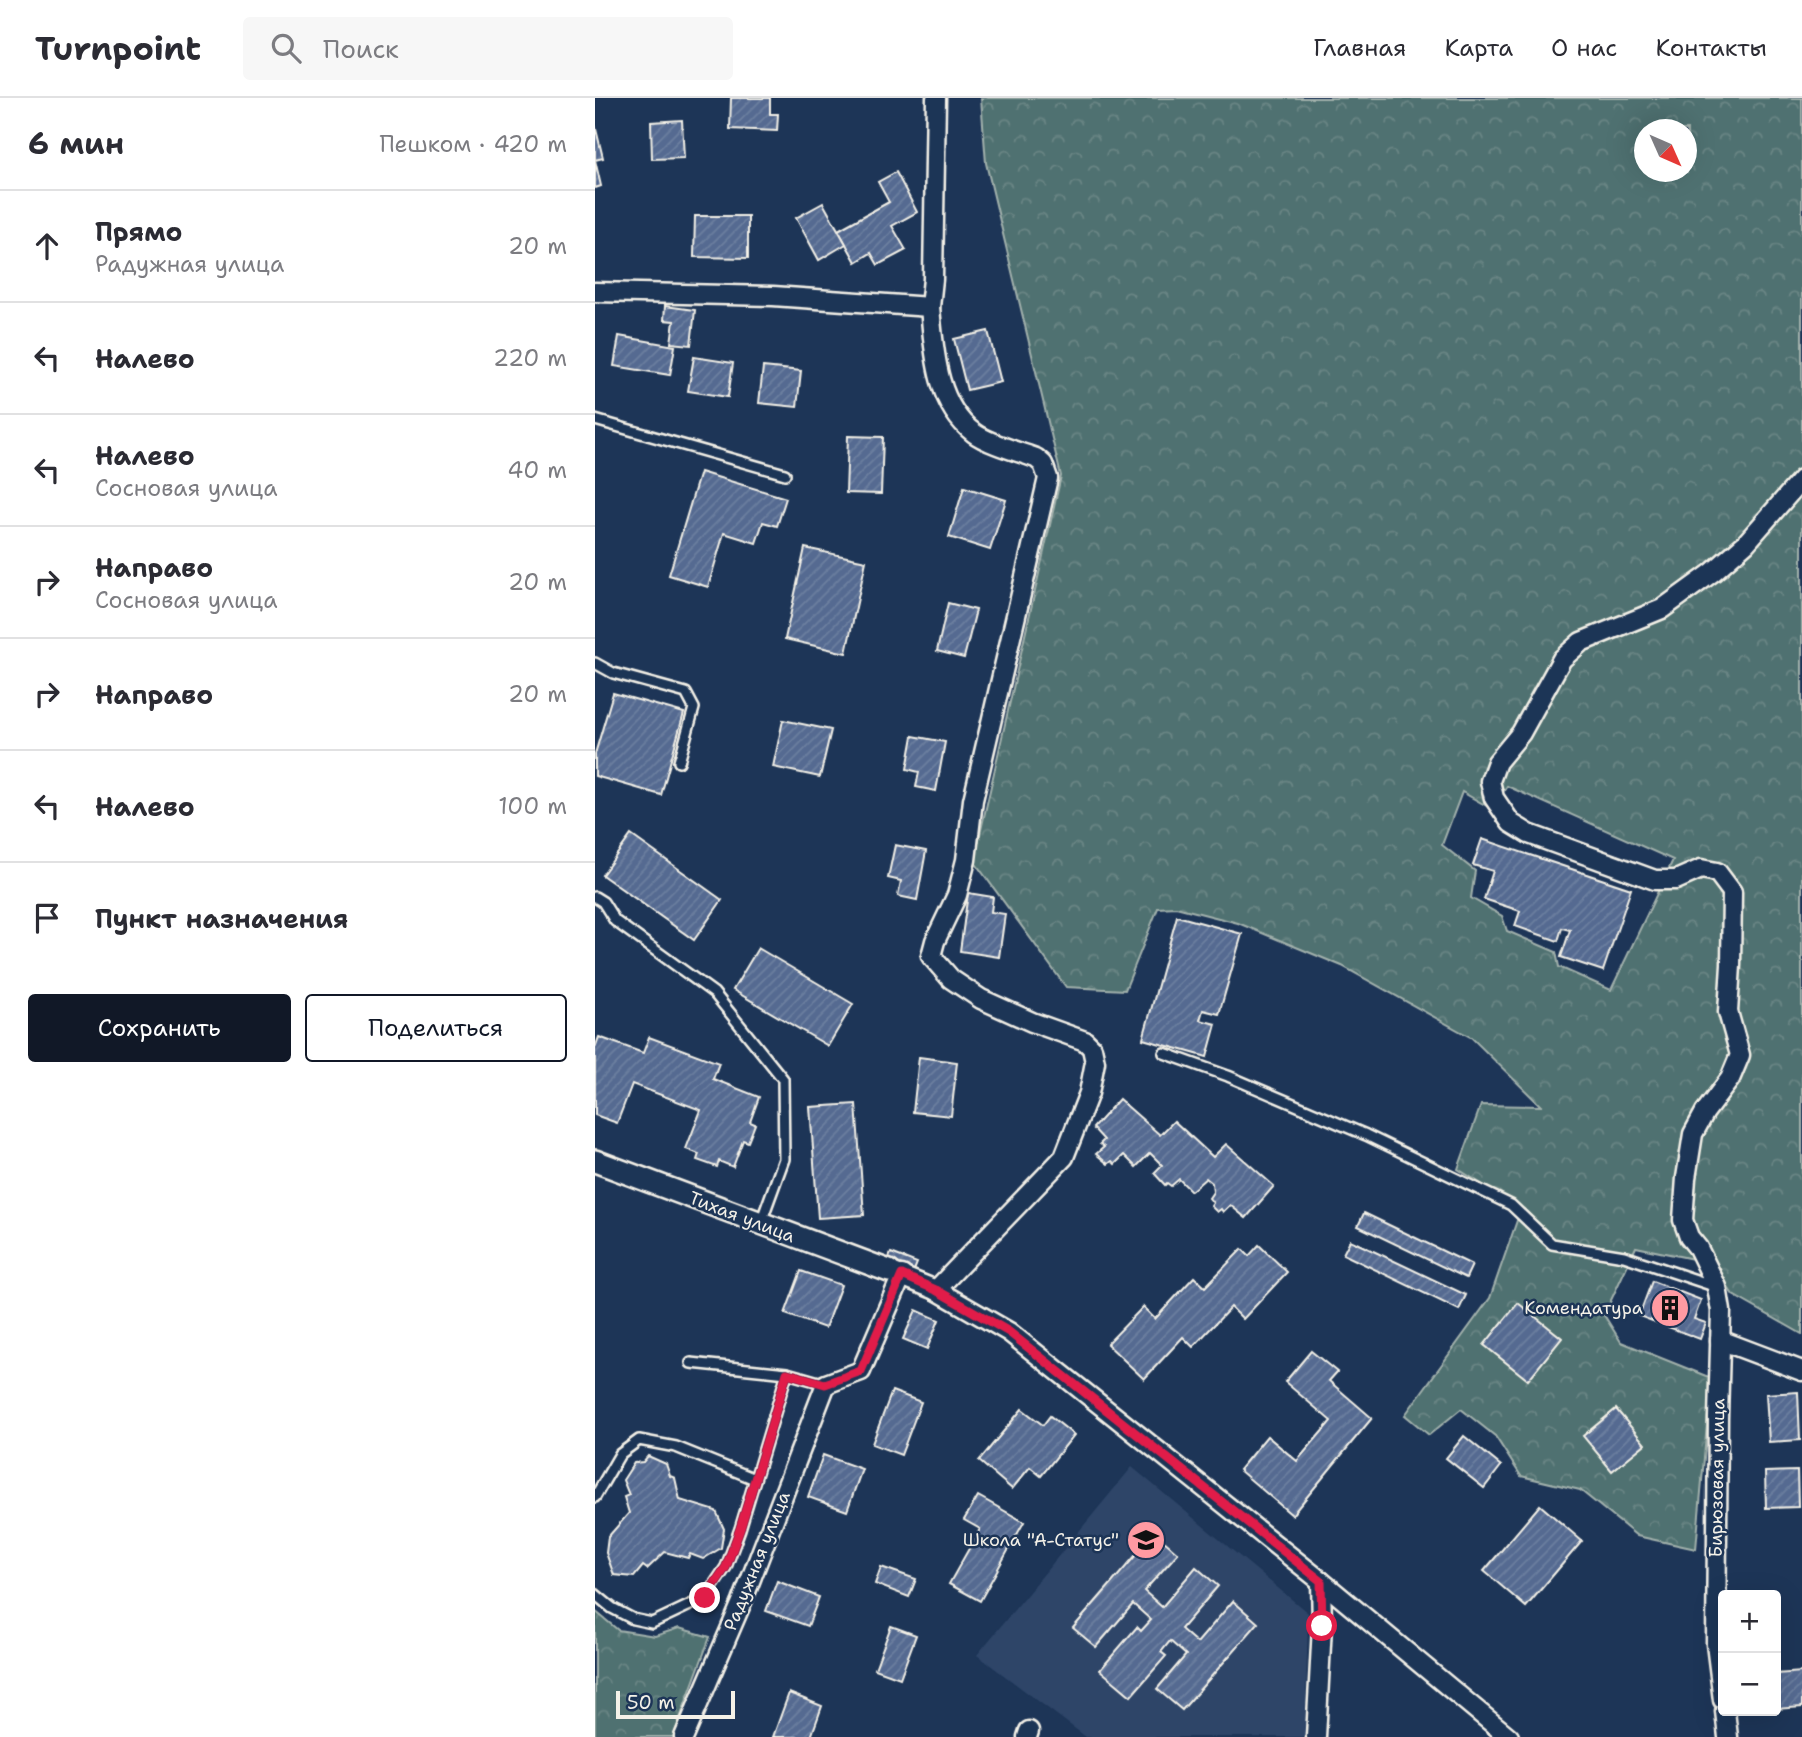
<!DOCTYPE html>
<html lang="ru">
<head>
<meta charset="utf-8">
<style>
	:root { --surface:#fff; --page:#f7f7f7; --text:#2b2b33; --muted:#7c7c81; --line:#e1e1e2; --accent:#111827 }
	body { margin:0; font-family:"Shantell Sans",sans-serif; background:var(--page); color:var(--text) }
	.controls { position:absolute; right:21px; bottom:21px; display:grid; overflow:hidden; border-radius:7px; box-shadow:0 7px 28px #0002 }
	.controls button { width:63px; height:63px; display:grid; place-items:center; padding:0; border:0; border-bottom:2px solid var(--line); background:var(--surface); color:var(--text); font:35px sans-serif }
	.compass { position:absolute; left:1039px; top:21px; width:63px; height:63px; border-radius:50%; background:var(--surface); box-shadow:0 7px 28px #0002; rotate:135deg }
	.scale { position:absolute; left:21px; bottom:18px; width:119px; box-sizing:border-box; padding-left:7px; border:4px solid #f4f1e8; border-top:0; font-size:19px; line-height:24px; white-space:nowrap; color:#f4f1e8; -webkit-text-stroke:5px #1d3557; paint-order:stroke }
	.stop { position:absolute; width:21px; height:21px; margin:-16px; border:5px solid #e11d48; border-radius:50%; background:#fff }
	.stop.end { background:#e11d48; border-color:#fff; box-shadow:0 2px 7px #0008 }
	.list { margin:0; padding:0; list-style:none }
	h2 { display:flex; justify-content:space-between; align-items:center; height:91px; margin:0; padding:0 28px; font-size:30px }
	h2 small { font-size:23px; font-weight:400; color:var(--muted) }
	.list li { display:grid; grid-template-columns:46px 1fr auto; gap:21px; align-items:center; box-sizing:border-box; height:112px; padding:0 28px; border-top:2px solid var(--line) }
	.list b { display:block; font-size:26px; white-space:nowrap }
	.list p { margin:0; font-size:23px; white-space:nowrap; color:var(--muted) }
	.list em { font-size:23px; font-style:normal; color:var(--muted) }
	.actions { display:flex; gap:14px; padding:21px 28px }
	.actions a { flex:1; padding:16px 0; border:2px solid var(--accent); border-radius:7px; text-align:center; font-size:24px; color:var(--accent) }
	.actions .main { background:var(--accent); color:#fff }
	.icon { flex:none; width:38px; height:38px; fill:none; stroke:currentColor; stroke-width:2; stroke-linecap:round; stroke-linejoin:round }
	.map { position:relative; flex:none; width:1207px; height:1639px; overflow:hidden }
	header { display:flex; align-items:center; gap:42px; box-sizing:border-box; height:98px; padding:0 35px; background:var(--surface); border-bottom:2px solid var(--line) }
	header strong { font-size:33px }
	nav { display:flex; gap:38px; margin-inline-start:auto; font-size:24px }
	.search { width:490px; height:63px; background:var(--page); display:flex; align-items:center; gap:18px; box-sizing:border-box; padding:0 24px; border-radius:7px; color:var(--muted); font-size:26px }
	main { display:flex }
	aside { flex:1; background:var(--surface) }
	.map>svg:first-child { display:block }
</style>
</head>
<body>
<header>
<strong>Turnpoint</strong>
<div class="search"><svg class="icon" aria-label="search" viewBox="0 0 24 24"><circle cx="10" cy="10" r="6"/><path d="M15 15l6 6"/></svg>Поиск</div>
<nav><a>Главная</a><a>Карта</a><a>О нас</a><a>Контакты</a></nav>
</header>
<main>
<aside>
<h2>6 мин<small>Пешком · 420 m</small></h2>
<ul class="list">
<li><svg class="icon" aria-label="ahead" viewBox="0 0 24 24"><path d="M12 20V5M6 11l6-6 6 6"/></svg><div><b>Прямо</b><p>Радужная улица</p></div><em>20 m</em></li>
<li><svg class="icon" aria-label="left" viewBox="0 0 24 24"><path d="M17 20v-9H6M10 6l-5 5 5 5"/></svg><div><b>Налево</b></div><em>220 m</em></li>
<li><svg class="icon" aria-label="left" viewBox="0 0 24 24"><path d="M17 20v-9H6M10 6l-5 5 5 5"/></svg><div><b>Налево</b><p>Сосновая улица</p></div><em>40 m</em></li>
<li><svg class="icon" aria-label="right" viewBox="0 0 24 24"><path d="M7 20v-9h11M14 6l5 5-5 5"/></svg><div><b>Направо</b><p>Сосновая улица</p></div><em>20 m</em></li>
<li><svg class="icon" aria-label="right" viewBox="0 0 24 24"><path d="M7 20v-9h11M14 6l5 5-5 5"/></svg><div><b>Направо</b></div><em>20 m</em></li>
<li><svg class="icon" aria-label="left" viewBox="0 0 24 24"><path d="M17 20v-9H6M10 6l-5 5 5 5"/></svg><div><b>Налево</b></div><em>100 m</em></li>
<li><svg class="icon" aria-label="arrive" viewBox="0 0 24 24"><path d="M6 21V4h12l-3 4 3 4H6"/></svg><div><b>Пункт назначения</b></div></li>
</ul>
<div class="actions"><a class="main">Сохранить</a><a>Поделиться</a></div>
</aside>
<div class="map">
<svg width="1207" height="1639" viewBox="0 0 1207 1639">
	<defs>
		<pattern id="forest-crowns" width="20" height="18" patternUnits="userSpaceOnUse" patternTransform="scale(1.75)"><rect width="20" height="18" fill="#507171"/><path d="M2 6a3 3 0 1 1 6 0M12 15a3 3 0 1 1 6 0" fill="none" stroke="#6a8685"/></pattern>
		<pattern id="building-hatch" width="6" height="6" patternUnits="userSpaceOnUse" patternTransform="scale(1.75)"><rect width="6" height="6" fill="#546a91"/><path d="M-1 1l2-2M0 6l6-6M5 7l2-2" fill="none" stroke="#6d80a0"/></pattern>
	</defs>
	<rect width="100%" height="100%" fill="#1d3557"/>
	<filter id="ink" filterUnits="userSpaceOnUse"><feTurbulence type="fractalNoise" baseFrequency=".0143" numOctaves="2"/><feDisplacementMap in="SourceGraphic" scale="14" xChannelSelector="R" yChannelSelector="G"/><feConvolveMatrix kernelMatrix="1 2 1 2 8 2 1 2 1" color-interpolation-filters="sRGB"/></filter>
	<g filter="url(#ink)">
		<!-- built -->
		<polygon fill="#2e4568" points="537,1369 713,1515 710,1639 491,1639 382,1557"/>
		<!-- forest -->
		<g fill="url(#forest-crowns)" stroke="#a2b1ac" stroke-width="2" fill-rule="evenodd">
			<path d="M386 0H1207V1236L1138 1197 1117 1165 1041 1149 1009 1217 1026 1244 1116 1280 1101 1451 1042 1438 985 1392 926 1378 900 1338 866 1311 834 1337 810 1317 895 1200 926 1111 863 1071 886 1007 946 1008 877 940 747 868 643 825 581 809 563 810 530 892 471 889 379 763 466 378 391 65ZM1050 32H1092V74H1050ZM912 688 1078 762 1016 892 964 869 961 854 912 833 907 818 876 800 880 773 847 747 867 694 897 711Z"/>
			<polygon points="0,1513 23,1532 60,1538 84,1530 115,1539 78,1639 0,1639"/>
		</g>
		<!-- building -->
		<g fill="url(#building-hatch)" stroke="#f4f1e8" stroke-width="2">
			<polygon points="136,0 175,0 175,16 183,16 182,33 135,31"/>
			<polygon points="87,22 89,60 57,61 56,24"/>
			<polygon points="0,27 8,60 0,62 6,88 0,90"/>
			<polygon points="301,74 322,114 297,128 311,152 283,167 276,155 261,164 243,132 294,104 283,84"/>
			<polygon points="228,105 251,146 224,162 201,120"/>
			<polygon points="100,118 153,118 153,160 99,159"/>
			<polygon points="70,208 100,212 96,247 76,245 79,223 69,222"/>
			<polygon points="393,233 406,284 372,292 359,241"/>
			<polygon points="24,238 80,248 75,277 19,268"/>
			<polygon points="99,259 138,265 133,299 93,293"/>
			<polygon points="168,269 206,273 202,309 164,305"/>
			<polygon points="253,338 288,339 286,396 251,395"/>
			<polygon points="105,374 191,400 182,428 168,424 161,445 129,435 113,489 74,477"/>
			<polygon points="369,389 411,402 395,452 354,439"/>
			<polygon points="210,450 271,463 251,555 190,541"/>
			<polygon points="353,505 381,512 369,560 342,553"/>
			<polygon points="18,595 89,615 66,697 0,678 0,656"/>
			<polygon points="188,622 236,632 225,679 178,669"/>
			<polygon points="318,638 350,644 341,693 321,689 324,674 312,671"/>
			<polygon points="36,737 127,802 99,842 7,777"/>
			<polygon points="887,741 1036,791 1008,873 966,859 975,832 967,830 963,843 920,828 925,813 889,801 898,773 878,767"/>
			<polygon points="300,747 331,753 322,802 303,798 306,783 293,780"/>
			<polygon points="373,795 398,799 396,814 410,816 404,859 365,853"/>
			<polygon points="582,818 647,836 624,916 608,912 605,922 621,926 612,959 548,941"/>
			<polygon points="163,850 258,906 233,948 138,892"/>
			<polygon points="4,939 48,955 54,939 124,965 118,981 164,999 155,1024 160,1026 153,1044 148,1042 138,1069 124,1063 122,1069 102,1062 104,1056 91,1051 106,1012 37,986 22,1025 0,1017 0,950"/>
			<polygon points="324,959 362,964 356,1018 318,1014"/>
			<polygon points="524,1001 565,1037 579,1023 618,1059 631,1046 679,1088 651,1120 635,1107 628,1114 626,1111 622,1114 616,1108 618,1105 614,1100 618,1094 617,1085 611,1080 596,1093 584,1081 576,1088 572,1085 570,1087 559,1075 567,1067 555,1055 541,1069 529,1057 520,1066 517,1063 513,1066 501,1056 509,1049 505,1046 509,1042 498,1030"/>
			<polygon points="261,1006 269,1117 223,1120 215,1009"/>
			<polygon points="769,1115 877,1167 871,1180 763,1128"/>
			<polygon points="755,1142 871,1197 864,1212 748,1156"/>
			<polygon points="664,1147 692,1174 648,1221 636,1209 598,1249 588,1239 549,1281 512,1246 548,1209 560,1221 599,1179 610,1189 647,1151 654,1158"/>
			<polygon points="296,1155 322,1165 318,1175 292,1165"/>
			<polygon points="206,1173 246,1187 230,1230 190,1216"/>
			<polygon points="1057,1183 1106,1202 1099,1221 1111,1225 1105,1241 1044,1218"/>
			<polygon points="923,1205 967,1240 933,1282 889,1247"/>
			<polygon points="321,1212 344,1222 332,1251 308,1241"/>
			<polygon points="716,1253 742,1274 734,1283 777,1320 697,1417 644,1372 672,1338 702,1363 736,1323 690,1284"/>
			<polygon points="297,1293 326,1304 306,1357 277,1346"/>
			<polygon points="1203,1294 1205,1342 1174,1344 1171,1296"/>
			<polygon points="427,1311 448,1327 455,1318 479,1337 446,1378 435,1369 417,1391 384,1363"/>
			<polygon points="1021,1311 1050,1346 1017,1373 988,1338"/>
			<polygon points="869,1338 906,1368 889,1390 851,1360"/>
			<polygon points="228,1357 267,1371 252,1413 213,1399"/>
			<polygon points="53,1358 71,1366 75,1378 80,1380 85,1402 121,1413 129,1431 126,1450 108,1461 95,1456 93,1460 70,1454 52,1471 48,1468 39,1479 19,1477 11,1455 13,1439 34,1415 29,1399 34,1397 28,1382 39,1365 48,1364"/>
			<polygon points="1202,1373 1203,1409 1171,1410 1170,1374"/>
			<polygon points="383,1398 429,1424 385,1503 354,1486 385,1431 369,1422"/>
			<polygon points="945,1407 987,1443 931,1509 889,1473"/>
			<polygon points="560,1435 583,1455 549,1493 567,1509 601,1469 623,1488 586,1531 602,1545 638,1503 663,1525 587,1612 562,1591 591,1557 575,1543 566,1554 571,1558 536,1598 505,1572 542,1529 546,1533 556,1522 538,1506 501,1549 478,1530"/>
			<polygon points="286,1469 321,1481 314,1499 280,1486"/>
			<polygon points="182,1483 224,1499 213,1528 171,1513"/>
			<polygon points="296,1528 321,1537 305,1580 280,1571"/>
			<polygon points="1207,1574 1207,1609 1181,1611 1181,1576"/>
			<polygon points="194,1595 227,1608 216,1639 178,1639"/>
		</g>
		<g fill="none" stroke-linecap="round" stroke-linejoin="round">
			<defs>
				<g id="service">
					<polyline points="0,322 190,376"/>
					<polyline points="0,565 18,575 91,595 99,610 84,664"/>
					<polyline points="0,799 8,804 20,823 119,895 188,981 189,1061 166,1124"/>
					<polyline points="569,955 633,978 771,1037 916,1107 957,1146 1029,1158 1119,1188"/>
					<polyline points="96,1265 192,1275 231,1286"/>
					<polyline points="0,1399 25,1356 44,1342 81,1349 160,1381"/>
					<polyline points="0,1496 17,1510 38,1521 57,1525 110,1500 131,1469 145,1431 192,1275"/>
				</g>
				<g id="minor">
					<polyline points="0,194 178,198 335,209 338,181 341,0"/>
					<path d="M335 209C339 253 341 306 379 335 392 345 424 354 441 360L448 366 453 380 378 702 371 762 362 797 340 843 336 858 356 881 386 901 437 924 490 943 497 950 500 964 494 995 469 1059 341 1192"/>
					<polyline points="294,1173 341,1192 414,1234 726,1483 914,1639"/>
					<polyline points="1125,1242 1207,1273"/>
					<polyline points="1128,1602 1121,1546 1123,1320 1126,1213 1122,1189 1103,1150 1094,1139 1088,1122 1091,1080 1098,1036 1110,1014 1135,981 1145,957 1133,914 1136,867 1137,794 1122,774 1106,771 1081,782 1060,782 934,736 916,725 899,700 895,683 902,664 926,635 967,561 986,544 1067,511 1118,474 1151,445 1207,381"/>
					<polyline points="1130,1613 1133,1639"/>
					<polyline points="89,1639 147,1504 231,1286 266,1273 307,1177"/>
					<polyline points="432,1639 434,1633"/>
					<polyline points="721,1639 727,1528 726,1483"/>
				</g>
				<polyline id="tertiary" points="0,1063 294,1173"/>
			</defs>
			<!-- service casing -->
			<use href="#service" stroke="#f4f1e8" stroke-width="14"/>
			<!-- minor casing -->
			<use href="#minor" stroke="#f4f1e8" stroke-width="23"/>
			<!-- tertiary casing -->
			<use href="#tertiary" stroke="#f4f1e8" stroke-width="26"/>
			<!-- service -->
			<use href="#service" stroke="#1d3557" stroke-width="9"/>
			<!-- minor -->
			<use href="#minor" stroke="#1d3557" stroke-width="18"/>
			<!-- tertiary -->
			<use href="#tertiary" stroke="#1d3557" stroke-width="21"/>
		</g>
	</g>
	<g fill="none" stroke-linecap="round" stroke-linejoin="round" filter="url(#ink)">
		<!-- route -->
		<polyline stroke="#e11d48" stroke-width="9" points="110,1500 131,1469 145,1431 192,1275 230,1286 266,1273 307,1177 341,1192 414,1234 726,1483 727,1528"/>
	</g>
	<!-- icons -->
	<defs>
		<symbol id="building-disc" viewBox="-11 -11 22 22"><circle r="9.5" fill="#ff9aa2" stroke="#1d3557"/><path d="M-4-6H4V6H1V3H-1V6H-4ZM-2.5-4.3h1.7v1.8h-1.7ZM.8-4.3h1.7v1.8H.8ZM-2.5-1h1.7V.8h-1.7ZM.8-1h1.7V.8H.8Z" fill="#111"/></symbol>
		<symbol id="school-disc" viewBox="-11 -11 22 22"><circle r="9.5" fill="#ff9aa2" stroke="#1d3557"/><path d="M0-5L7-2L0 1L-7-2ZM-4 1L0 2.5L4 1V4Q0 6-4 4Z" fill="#111"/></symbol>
	</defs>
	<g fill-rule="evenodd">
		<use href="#building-disc" x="1053" y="1188" width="44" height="44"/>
		<use href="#school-disc" x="529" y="1420" width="44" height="44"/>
	</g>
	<g text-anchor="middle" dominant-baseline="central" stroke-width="5" stroke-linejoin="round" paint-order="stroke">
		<!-- street labels -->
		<g font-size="18" fill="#f4f1e8" stroke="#1d3557">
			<text transform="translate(147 1119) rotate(21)">Тихая улица</text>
			<text transform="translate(1122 1380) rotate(-89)">Бирюзовая улица</text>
			<text transform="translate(162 1463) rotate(-68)">Радужная улица</text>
		</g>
		<!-- poi labels -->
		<g font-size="18" fill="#f4f1e8" stroke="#1d3557" text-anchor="end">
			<text x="1048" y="1210">Комендатура</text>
			<text x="524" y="1442">Школа "А-Статус"</text>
		</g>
	</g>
</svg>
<div class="controls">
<button>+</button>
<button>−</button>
</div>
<svg class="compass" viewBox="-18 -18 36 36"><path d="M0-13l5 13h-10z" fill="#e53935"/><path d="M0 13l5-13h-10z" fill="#7c7c81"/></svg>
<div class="scale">50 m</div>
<div class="stop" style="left:727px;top:1528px"></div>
<div class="stop end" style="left:110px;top:1500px"></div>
</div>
</main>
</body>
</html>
